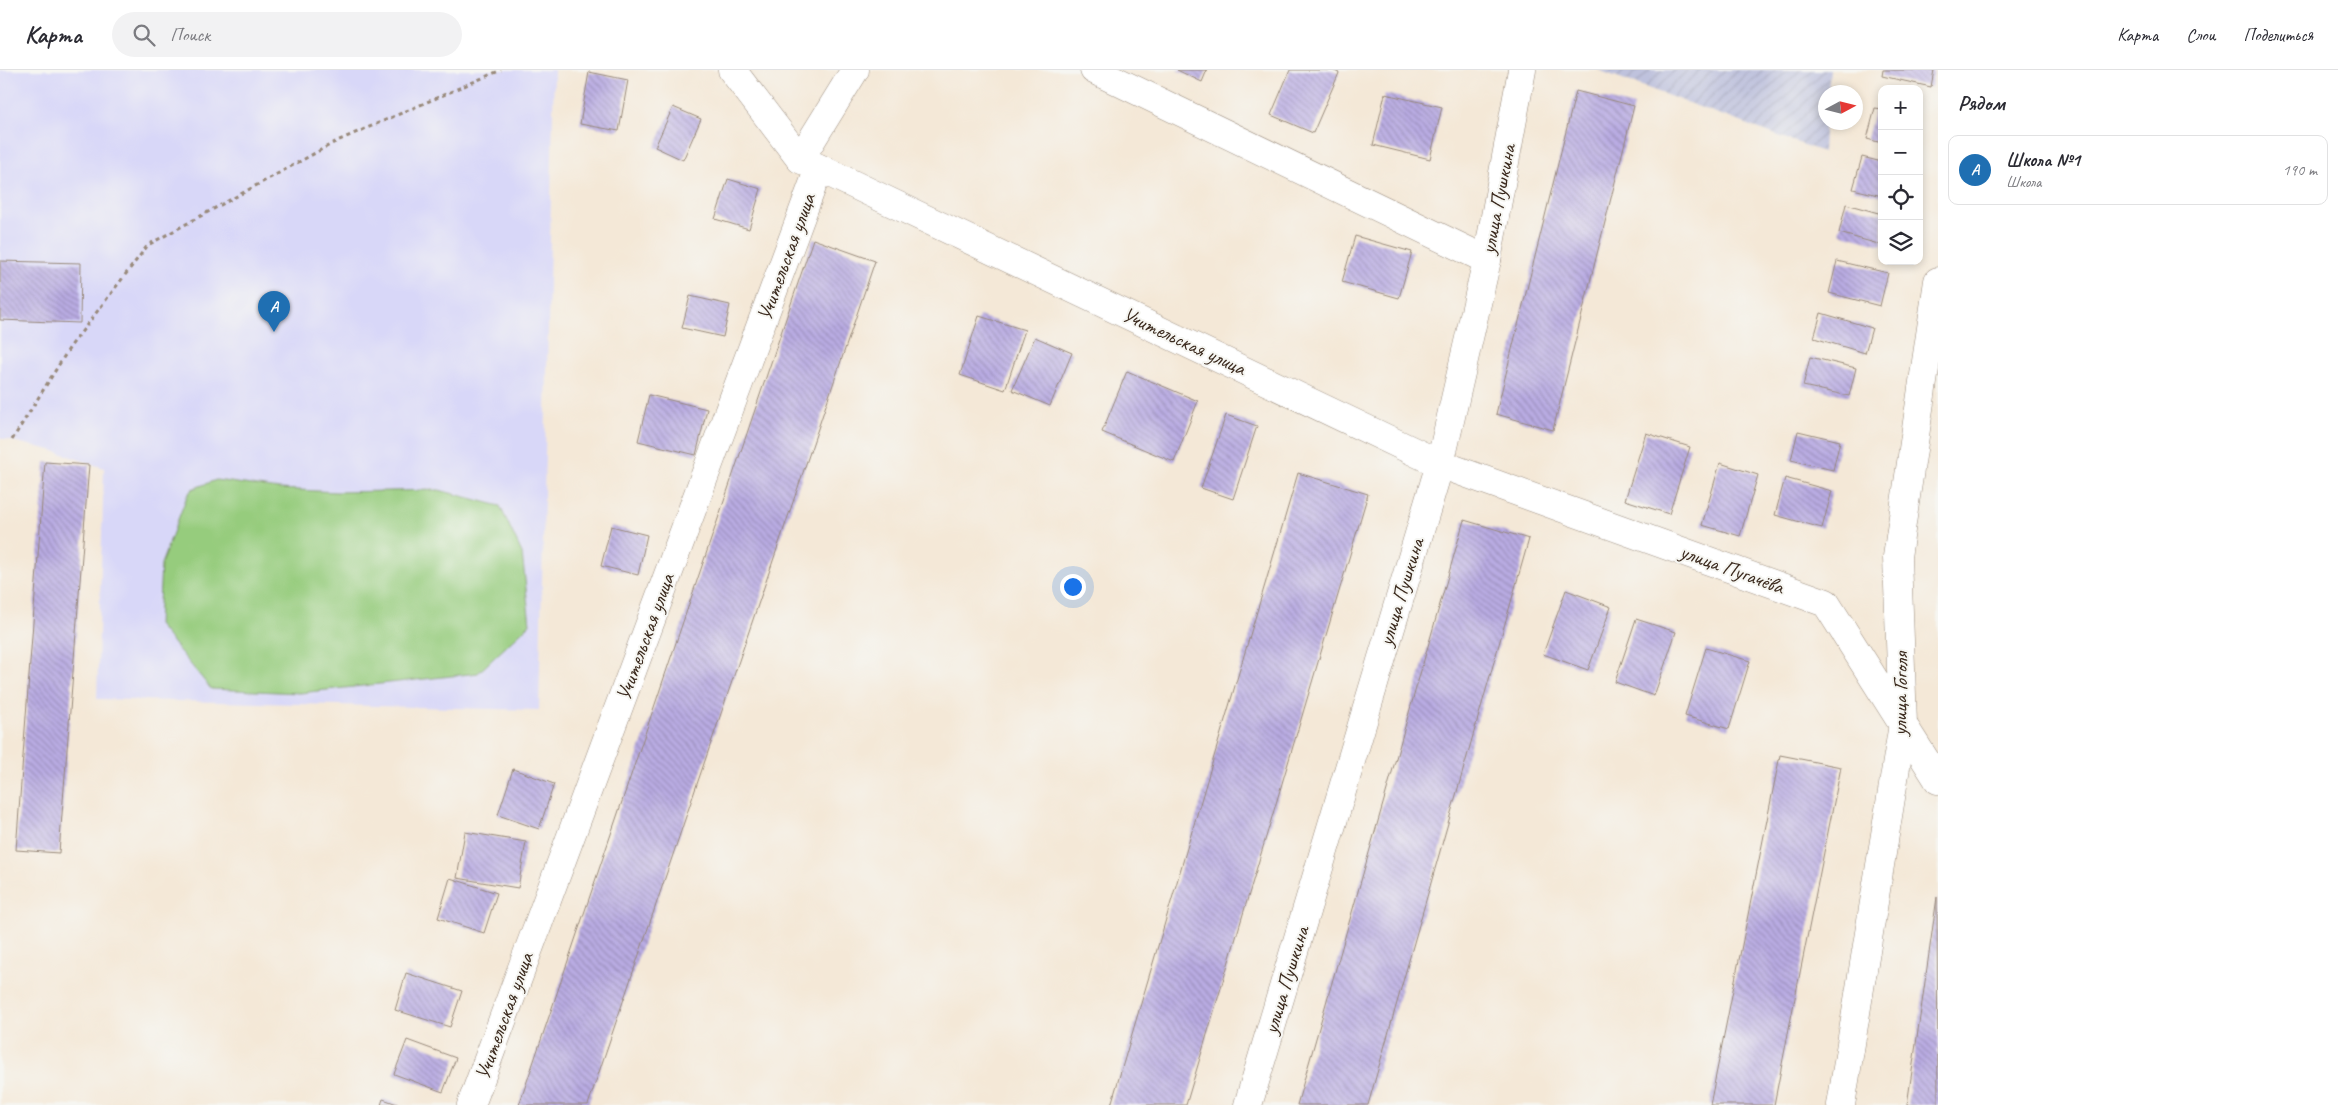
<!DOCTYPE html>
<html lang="ru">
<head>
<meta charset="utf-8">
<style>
	:root { --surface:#fff; --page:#f2f2f3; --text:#2b2b33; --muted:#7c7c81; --line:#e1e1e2; --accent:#1f6fb2 }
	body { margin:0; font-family:Caveat,sans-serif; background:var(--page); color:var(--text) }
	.controls { position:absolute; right:15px; top:15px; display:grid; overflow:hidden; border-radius:10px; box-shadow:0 2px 8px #0003 }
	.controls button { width:45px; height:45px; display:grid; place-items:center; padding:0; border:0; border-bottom:1px solid var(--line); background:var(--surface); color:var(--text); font:25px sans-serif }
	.compass { position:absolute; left:1818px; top:15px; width:45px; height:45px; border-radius:50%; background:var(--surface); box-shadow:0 2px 8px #0003; rotate:83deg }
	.you { position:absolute; left:1072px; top:516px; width:18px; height:18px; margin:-12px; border:4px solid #fff; border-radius:50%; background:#1a73e8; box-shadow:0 0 0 8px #1a73e833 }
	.badge { display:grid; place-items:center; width:32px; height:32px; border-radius:50%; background:var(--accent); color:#fff; font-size:16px; font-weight:700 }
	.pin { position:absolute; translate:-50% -41px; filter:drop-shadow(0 1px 2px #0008) }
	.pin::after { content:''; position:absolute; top:26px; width:18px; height:15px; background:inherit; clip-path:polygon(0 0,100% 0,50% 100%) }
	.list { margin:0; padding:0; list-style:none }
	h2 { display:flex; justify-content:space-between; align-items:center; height:65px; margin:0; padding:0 20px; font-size:21px }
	h2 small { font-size:16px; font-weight:400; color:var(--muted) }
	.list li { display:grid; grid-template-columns:32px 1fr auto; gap:15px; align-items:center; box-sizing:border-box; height:70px; margin:0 10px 10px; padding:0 10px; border:1px solid var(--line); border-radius:10px }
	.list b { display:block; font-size:19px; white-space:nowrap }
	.list p { margin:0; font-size:16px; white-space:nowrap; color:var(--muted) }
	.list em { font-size:16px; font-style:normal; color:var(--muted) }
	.icon { flex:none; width:28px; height:28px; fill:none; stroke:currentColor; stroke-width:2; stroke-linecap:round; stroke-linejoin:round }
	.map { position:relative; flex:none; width:1938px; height:1035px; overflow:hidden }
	header { display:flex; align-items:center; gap:30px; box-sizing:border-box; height:70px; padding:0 25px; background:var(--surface); border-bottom:1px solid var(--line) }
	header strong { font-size:24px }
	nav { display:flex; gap:28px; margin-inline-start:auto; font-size:18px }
	.search { width:350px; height:45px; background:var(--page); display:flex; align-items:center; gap:12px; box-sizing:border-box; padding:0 18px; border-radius:28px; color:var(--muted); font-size:19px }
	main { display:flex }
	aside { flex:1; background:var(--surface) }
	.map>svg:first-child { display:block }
</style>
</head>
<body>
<header>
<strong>Карта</strong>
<div class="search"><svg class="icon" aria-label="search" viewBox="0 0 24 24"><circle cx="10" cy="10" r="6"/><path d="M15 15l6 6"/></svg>Поиск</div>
<nav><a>Карта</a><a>Слои</a><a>Поделиться</a></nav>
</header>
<main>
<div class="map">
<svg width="1938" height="1035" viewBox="0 0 1938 1035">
	<defs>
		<pattern id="industrial-furrows" width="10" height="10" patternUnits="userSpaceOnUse" patternTransform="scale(1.25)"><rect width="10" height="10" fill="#bfc2dd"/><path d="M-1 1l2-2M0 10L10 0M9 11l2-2" fill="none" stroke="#a5a7bd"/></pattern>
		<pattern id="building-back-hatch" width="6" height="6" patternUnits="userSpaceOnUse" patternTransform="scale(1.25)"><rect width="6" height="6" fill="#b9ace3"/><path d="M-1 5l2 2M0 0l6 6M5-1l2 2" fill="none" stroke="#988cb7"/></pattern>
	</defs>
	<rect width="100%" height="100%" fill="#f6f6f2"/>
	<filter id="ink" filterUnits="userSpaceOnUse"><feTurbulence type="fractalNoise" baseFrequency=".02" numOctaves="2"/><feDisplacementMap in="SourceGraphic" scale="10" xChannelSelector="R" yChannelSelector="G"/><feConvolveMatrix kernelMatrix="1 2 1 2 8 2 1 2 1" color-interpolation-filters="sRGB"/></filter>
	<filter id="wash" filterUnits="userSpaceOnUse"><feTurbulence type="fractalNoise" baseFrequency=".0096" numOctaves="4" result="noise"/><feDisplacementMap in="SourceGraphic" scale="20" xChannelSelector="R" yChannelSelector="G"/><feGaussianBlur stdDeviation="1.12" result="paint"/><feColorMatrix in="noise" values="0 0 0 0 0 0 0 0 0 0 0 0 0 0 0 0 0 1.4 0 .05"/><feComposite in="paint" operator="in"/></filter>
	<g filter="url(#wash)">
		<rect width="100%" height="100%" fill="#f4e8d7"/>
		<!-- built -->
		<polygon fill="#d8d7f8" points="0,0 554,0 539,640 97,629 104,398 51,380 0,368"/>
		<!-- industrial -->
		<polygon fill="url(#industrial-furrows)" points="1598,0 1830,0 1828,22 1826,22 1823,82"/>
		<!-- pitch -->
		<polygon fill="#96cc7d" stroke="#687b4e" points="216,410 279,419 337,422 439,420 500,436 522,483 530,554 478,603 300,623 211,619 158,555 161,494 187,426 192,419"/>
		<g id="blocks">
			<!-- building -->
			<g fill="url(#building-back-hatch)">
				<polygon points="1177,0 1207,0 1202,12"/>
				<polygon points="1290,0 1332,0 1339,3 1313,63 1271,45"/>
				<polygon points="1883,0 1934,0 1931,17 1882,6"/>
				<polygon points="589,2 628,10 619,61 580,54"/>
				<polygon points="1576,21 1634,36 1553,360 1496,344"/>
				<polygon points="1385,24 1442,37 1430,89 1373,75"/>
				<polygon points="673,37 701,49 683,90 655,77"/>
				<polygon points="1875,38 1882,39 1882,73 1867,69"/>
				<polygon points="1862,87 1882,92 1882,126 1853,119"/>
				<polygon points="728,109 761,119 749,159 715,149"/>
				<polygon points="1846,134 1882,144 1882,175 1839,163"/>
				<polygon points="1355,166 1412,182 1399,228 1342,212"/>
				<polygon points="813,169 875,191 597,1008 588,1035 519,1035"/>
				<polygon points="0,191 81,193 80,253 0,250"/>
				<polygon points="1837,191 1888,203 1880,236 1829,223"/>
				<polygon points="690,226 730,235 723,267 682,258"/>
				<polygon points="1821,243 1872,258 1865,283 1814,268"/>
				<polygon points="979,246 1025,260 1005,320 960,305"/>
				<polygon points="1035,267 1072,283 1050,336 1012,320"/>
				<polygon points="1810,287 1856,298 1849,326 1803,316"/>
				<polygon points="1127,301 1198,331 1174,392 1102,362"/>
				<polygon points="649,325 707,339 696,385 638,371"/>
				<polygon points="1226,345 1257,356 1233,429 1201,418"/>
				<polygon points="1798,361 1840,371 1833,400 1791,390"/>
				<polygon points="1646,363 1690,377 1669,444 1625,430"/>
				<polygon points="45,392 89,395 59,783 16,780"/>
				<polygon points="1720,393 1758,405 1740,466 1702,455"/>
				<polygon points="1298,403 1368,424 1272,747 1186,1035 1111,1035"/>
				<polygon points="1785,408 1832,421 1822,458 1775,445"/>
				<polygon points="1464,450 1529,469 1417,862 1368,1035 1297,1035"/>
				<polygon points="611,456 647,465 638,505 601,496"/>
				<polygon points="1566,520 1611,537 1588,600 1543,584"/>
				<polygon points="1636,549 1676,562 1654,626 1615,612"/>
				<polygon points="1706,578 1750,591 1729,659 1685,646"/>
				<polygon points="1780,685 1841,697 1792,943 1774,1035 1710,1035"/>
				<polygon points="513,699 554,714 539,759 498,745"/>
				<polygon points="465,762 526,772 518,818 457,808"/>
				<polygon points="450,808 497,823 484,863 438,848"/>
				<polygon points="1937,827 1938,1035 1907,1035 1921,940"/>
				<polygon points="406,903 462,921 450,957 395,940"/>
				<polygon points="407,970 456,988 443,1022 394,1004"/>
				<polygon points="383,1029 400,1035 381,1035"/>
			</g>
		</g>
	</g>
	<g filter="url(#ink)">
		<use href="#blocks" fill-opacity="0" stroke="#98897a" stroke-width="1"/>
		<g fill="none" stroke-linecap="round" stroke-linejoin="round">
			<defs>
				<g id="minor">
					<polyline points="732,0 800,89 819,98 1440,394 1826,533 1938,710"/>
					<polyline points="1094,0 1487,190"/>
					<polyline points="800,89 855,0"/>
					<polyline points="471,1035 819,98"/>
					<polyline points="1248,1035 1440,394 1487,190 1522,0"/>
					<polyline points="1841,1035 1903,654 1897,487 1938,211"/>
				</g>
			</defs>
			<!-- minor casing -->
			<use href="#minor" stroke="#98897a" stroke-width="29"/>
			<!-- path -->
			<polyline stroke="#98897a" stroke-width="3" stroke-dasharray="4 4" stroke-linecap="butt" points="12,370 70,277 148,175 337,71 501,0"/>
			<!-- minor -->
			<use href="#minor" stroke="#fff" stroke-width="28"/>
		</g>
	</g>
	<g text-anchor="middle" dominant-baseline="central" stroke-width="4" stroke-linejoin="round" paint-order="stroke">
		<!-- street labels -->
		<g font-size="21" fill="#3b2a1e" stroke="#f6f6f2">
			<text transform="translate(1498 129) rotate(-79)">улица Пушкина</text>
			<text transform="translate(786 187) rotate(-70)">Учительская улица</text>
			<text transform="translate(1184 271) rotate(25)">Учительская улица</text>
			<text transform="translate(1732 499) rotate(20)">улица Пугачёва</text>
			<text transform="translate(1401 522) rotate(-73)">улица Пушкина</text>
			<text transform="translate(645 567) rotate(-70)">Учительская улица</text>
			<text transform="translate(1900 624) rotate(-89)">улица Гоголя</text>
			<text transform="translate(1286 910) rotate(-73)">улица Пушкина</text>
			<text transform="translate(504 946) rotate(-70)">Учительская улица</text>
		</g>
	</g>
</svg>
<div class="controls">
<button>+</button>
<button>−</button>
<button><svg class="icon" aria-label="locate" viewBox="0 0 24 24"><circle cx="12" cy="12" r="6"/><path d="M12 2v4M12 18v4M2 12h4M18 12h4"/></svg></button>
<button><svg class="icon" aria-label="layers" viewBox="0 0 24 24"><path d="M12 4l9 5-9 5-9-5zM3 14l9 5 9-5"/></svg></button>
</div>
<svg class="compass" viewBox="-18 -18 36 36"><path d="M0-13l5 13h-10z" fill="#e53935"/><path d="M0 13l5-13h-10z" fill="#7c7c81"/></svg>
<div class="you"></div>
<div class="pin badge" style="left:274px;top:262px">A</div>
</div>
<aside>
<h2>Рядом<small></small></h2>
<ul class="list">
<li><span class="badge">A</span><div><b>Школа №1</b><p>Школа</p></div><em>190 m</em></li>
</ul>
</aside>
</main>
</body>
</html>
